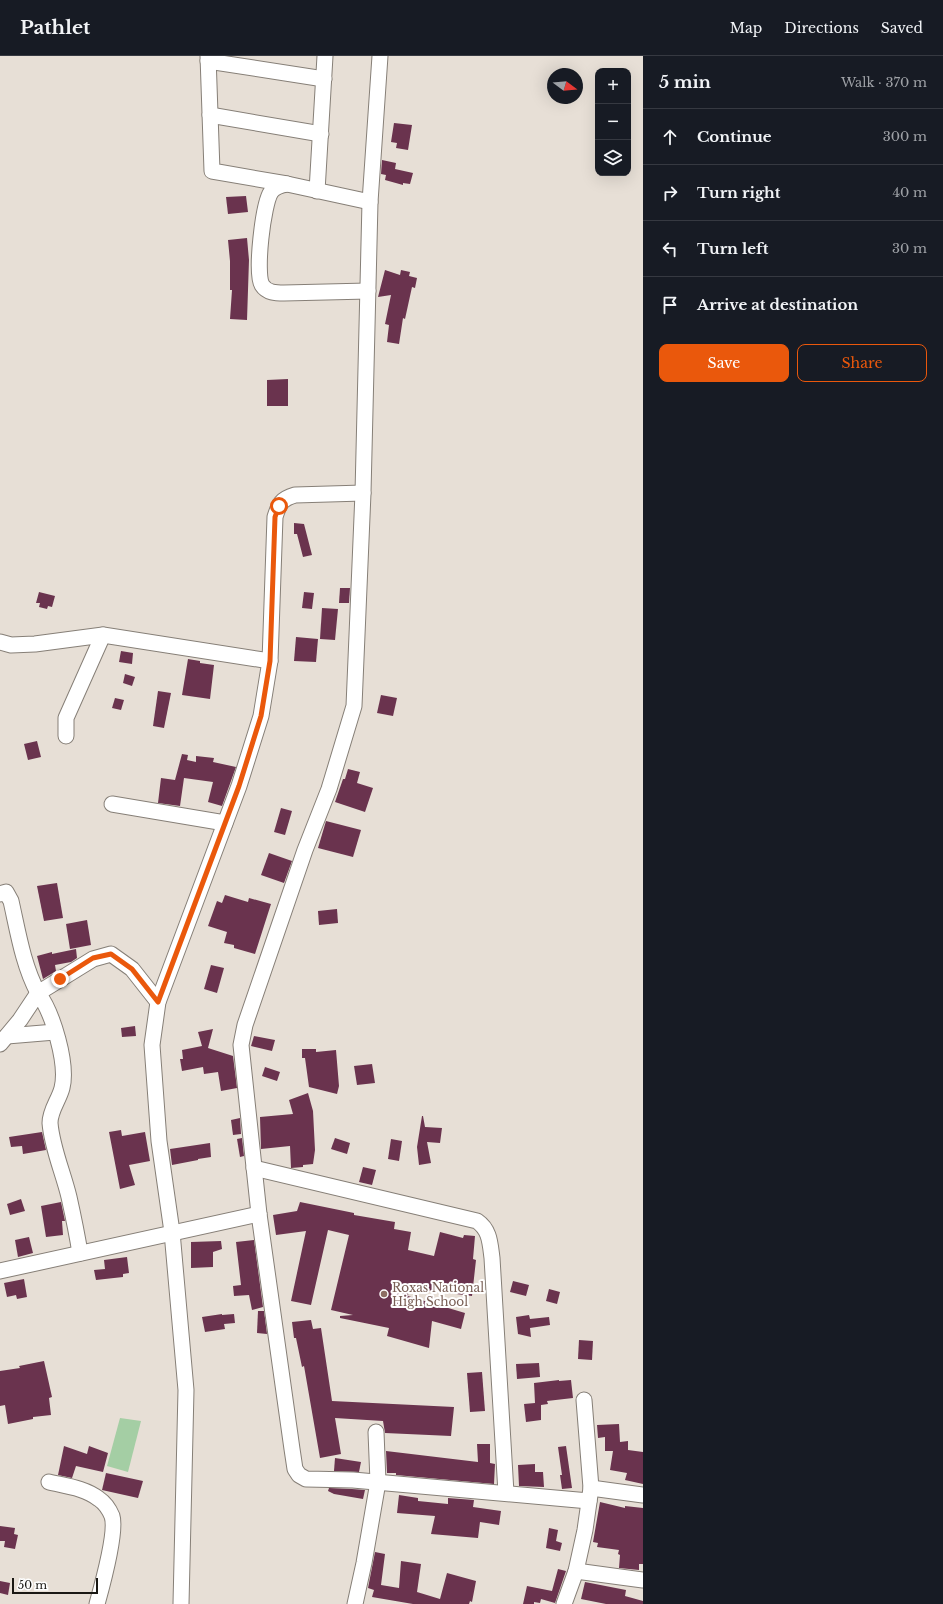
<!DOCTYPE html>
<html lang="en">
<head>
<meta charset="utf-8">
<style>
	:root { --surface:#171b24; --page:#20242c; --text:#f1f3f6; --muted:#9ea1a6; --line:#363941; --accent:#ea580c }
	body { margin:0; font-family:"Libre Baskerville",serif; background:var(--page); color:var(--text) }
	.controls { position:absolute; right:12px; top:12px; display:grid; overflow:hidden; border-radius:8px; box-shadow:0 4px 16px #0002 }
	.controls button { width:36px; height:36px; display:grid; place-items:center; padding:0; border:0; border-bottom:1px solid var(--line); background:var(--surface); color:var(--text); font:20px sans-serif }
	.compass { position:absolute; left:547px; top:12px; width:36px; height:36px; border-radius:50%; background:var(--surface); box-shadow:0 4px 16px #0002; rotate:106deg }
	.scale { position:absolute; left:12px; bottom:10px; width:86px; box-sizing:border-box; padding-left:4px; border:2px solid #1a1814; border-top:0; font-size:11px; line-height:14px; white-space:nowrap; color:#1a1814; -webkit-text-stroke:3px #fff; paint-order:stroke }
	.stop { position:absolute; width:12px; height:12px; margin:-9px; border:3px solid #ea580c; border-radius:50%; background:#fff }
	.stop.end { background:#ea580c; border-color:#fff; box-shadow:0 1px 4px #0008 }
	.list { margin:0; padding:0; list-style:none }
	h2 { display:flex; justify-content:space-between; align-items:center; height:52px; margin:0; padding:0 16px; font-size:17px }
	h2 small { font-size:13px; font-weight:400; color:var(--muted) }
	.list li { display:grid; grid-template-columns:26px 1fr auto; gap:12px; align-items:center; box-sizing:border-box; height:56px; padding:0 16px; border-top:1px solid var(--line) }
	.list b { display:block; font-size:15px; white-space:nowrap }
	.list em { font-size:13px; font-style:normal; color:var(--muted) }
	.actions { display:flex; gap:8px; padding:12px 16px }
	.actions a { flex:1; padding:9px 0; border:1px solid var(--accent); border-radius:8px; text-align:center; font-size:14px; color:var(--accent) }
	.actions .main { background:var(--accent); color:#fff }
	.icon { flex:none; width:22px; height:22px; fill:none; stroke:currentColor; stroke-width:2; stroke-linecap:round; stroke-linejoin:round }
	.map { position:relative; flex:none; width:643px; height:1548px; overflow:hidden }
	header { display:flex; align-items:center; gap:24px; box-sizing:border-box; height:56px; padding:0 20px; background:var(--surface); border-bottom:1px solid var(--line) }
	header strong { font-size:19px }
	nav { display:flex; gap:22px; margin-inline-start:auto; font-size:14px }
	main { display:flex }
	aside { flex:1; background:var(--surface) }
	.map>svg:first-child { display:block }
</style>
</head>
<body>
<header>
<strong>Pathlet</strong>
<nav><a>Map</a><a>Directions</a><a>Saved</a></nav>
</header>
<main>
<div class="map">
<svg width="643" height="1548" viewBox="0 0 643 1548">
	<rect width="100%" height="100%" fill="#e7dfd6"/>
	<!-- green -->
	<polygon fill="#a4cea4" points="120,1362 141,1365 128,1416 107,1410"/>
	<!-- building -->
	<g fill="#6a334e">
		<polygon points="394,67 412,69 408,94 396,92 397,87 391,86"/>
		<polygon points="382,104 396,107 395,113 413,117 410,128 403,127 403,129 385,124 386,119 381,118"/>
		<polygon points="246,140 248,156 228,158 226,141"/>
		<polygon points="247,182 249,204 247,264 230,263 232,234 230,234 230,205 228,184"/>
		<polygon points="385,214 400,219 401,214 410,216 409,220 417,222 415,232 412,231 405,263 403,262 399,288 387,286 389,269 385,268 391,239 378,241"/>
		<polygon points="288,323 288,350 267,350 267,324"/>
		<polygon points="294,467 304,468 312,499 303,501 297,478 294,478"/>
		<polygon points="340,532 350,532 349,547 339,547"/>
		<polygon points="39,536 55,540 52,551 48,550 47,553 39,551 40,547 36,547"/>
		<polygon points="304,536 314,537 312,553 302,552"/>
		<polygon points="322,552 338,553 335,584 320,583"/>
		<polygon points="296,581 318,583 316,606 294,605"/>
		<polygon points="121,595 133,597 132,608 119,606"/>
		<polygon points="188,603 200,605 200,607 214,609 210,643 182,639"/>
		<polygon points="125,618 135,621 132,630 123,627"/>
		<polygon points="158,635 171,637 164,672 153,670"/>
		<polygon points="381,639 397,642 393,660 377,657"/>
		<polygon points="115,642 124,644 121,654 112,652"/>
		<polygon points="37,685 41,701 28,704 24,688"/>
		<polygon points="182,698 188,699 187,704 196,706 196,700 214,702 213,706 236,711 222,750 208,746 213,726 184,722 180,750 158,747 161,722 175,724"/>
		<polygon points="348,713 360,716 357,727 373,732 365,756 335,746 343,723 345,723"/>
		<polygon points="281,752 292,755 285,779 274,776"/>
		<polygon points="326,765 361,774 353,801 318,792"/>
		<polygon points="269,797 292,805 284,827 261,819"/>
		<polygon points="57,827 63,862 44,865 37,830"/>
		<polygon points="225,839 248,846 249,842 271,848 255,898 234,892 234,889 224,887 227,876 208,870 217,845 222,847"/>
		<polygon points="337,853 338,867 319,869 318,855"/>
		<polygon points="87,864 91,889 70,893 66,868"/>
		<polygon points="76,893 77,902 71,906 55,909 56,915 43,923 37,900 52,896 52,898"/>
		<polygon points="211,909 224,912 217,937 204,933"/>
		<polygon points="135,970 136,980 122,981 121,972"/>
		<polygon points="213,973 208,992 233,1000 237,1032 221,1035 218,1016 204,1018 203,1011 182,1015 180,1003 183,1003 182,994 202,990 198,976"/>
		<polygon points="254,980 275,984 272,995 251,990"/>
		<polygon points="302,993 316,993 316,996 336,994 339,1030 337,1038 309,1031 305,1002 302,1002"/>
		<polygon points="372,1008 375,1027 357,1029 354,1010"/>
		<polygon points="265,1011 280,1016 277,1025 262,1020"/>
		<polygon points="308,1037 313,1055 315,1094 313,1108 303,1109 303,1111 291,1112 290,1090 261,1093 260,1061 293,1058 289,1044"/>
		<polygon points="422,1060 423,1060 425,1071 442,1072 440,1087 427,1086 431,1107 419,1109 417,1091"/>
		<polygon points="240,1062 241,1078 233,1079 231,1064"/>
		<polygon points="121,1074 122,1080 145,1076 150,1105 129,1109 135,1129 120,1133 109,1076"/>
		<polygon points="42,1076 46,1094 23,1098 22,1090 11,1091 9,1081"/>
		<polygon points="242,1082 244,1100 240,1101 237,1083"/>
		<polygon points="335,1082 350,1087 347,1098 331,1093"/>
		<polygon points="391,1083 402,1085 399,1105 388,1103"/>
		<polygon points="210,1087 211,1101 198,1103 198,1104 172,1109 170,1093"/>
		<polygon points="363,1111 376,1114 372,1129 359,1126"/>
		<polygon points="21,1143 25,1155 10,1159 7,1148"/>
		<polygon points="61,1146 65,1165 62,1165 63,1179 46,1181 41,1150"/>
		<polygon points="300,1146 354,1157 354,1159 395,1166 394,1173 411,1176 408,1194 434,1200 440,1176 463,1182 464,1179 475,1180 473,1203 476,1204 472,1240 409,1232 408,1240 465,1257 461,1273 432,1265 429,1292 387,1280 389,1272 340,1262 340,1260 353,1259 331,1254 349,1179 328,1174 311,1249 291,1245 306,1175 276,1179 273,1159 297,1155"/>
		<polygon points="29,1181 33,1197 18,1201 15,1184"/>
		<polygon points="254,1184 263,1251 252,1254 249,1239 234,1240 233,1230 241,1229 236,1186"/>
		<polygon points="221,1185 222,1193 213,1196 213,1211 191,1212 191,1186"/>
		<polygon points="127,1201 129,1217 123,1218 123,1221 96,1224 94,1214 105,1213 104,1204"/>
		<polygon points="24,1223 27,1241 17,1243 16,1239 7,1241 4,1227"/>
		<polygon points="513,1225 529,1229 526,1240 510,1236"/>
		<polygon points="549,1233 560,1236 557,1248 546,1245"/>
		<polygon points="258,1255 264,1255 267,1278 257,1277"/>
		<polygon points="222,1258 222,1259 234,1258 235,1267 224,1268 225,1273 205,1276 202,1261"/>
		<polygon points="529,1259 530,1263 549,1261 550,1269 530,1272 531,1281 518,1278 516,1261"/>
		<polygon points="311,1264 313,1273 321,1272 332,1345 454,1351 451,1380 385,1377 383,1365 335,1362 341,1398 320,1402 304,1310 302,1311 296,1282 294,1282 292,1266"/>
		<polygon points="579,1284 593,1285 592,1304 578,1303"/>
		<polygon points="44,1305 52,1341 49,1342 51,1359 33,1361 33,1363 8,1368 5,1349 0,1350 0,1315 20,1312 19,1310"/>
		<polygon points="539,1307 540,1321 517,1323 516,1308"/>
		<polygon points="482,1316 485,1355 470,1356 467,1317"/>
		<polygon points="559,1324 559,1325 571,1324 573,1342 547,1345 548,1348 541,1349 541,1364 526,1366 524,1348 535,1347 534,1327"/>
		<polygon points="619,1368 620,1386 628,1385 628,1394 643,1396 643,1428 625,1424 627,1417 610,1414 613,1395 605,1395 605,1381 598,1382 597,1369"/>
		<polygon points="477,1388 490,1388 490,1407 495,1408 494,1428 396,1419 396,1417 387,1417 386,1395 478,1406"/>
		<polygon points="64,1390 87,1398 89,1390 108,1397 103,1416 76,1410 72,1422 58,1419"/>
		<polygon points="566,1390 572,1432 562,1433 560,1419 562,1419 558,1391"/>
		<polygon points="335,1402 361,1406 359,1416 334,1415"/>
		<polygon points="535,1408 535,1416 543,1416 544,1431 519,1430 518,1409"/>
		<polygon points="106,1417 143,1425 138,1442 102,1434"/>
		<polygon points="329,1432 352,1433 365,1434 363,1443 334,1438 328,1435"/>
		<polygon points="399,1439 418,1442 418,1445 448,1448 448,1442 474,1444 473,1451 501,1455 499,1469 480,1466 478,1482 431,1478 435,1460 397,1457"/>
		<polygon points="600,1446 625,1452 625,1450 643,1452 643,1508 639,1508 639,1514 619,1512 620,1499 618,1498 619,1494 597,1491 598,1487 593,1486"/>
		<polygon points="0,1470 15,1472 14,1478 18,1479 15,1493 4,1491 5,1485 0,1485"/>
		<polygon points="549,1472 558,1474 556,1485 562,1487 560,1495 546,1492"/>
		<polygon points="375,1496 385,1498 381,1529 399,1532 401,1505 421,1508 417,1536 440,1543 447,1517 476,1525 472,1546 470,1545 469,1548 413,1548 372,1541 374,1534 368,1532"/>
		<polygon points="558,1513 566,1515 555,1547 541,1543 540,1547 534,1546 534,1548 523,1548 527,1530 552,1535"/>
		<polygon points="0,1525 10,1527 8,1539 0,1537"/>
		<polygon points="585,1526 626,1534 625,1540 643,1545 643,1548 606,1548 581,1543"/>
	</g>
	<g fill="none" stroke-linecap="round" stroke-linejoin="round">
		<defs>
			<g id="minor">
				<polyline points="208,0 212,115 287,128"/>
				<polyline points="380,0 370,146 363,437 354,650 329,733 305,794 245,969 241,989 259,1158 292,1393 295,1413 299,1419 306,1423 353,1424 589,1445"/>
				<polyline points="208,5 324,23"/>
				<polyline points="210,59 321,78"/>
				<polyline points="317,135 325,0"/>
				<path d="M368 235 284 237C276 237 267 237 262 229 255 217 263 148 271 136 275 130 281 129 287 128L370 146"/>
				<polyline points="0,586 11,589 35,588 103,579 270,605"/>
				<polyline points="66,680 66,662 103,579"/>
				<polyline points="112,748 225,767"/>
				<path d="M0 838 6 836 11 845C18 876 23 909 38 937L93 903 111 898 132 913 158 946"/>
				<polyline points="7,980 55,976"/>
				<path d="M0 988 20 964 38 937C53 957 68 1008 62 1032 59 1044 50 1054 50 1067 52 1092 63 1116 69 1141 73 1159 77 1178 80 1197"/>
				<path d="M254 1112 477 1165C490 1174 490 1187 492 1202L506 1437"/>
				<polyline points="0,1215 259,1158"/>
				<path d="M49 1426C66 1430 85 1432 99 1443 105 1447 109 1453 112 1460 117 1475 102 1530 97 1548"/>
				<polyline points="591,1432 643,1439"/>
				<polyline points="576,1515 643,1524"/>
				<path d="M181 1548 186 1334 172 1176 159 1085 152 989 158 946 239 730 261 660 270 605 275 461C279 448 281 443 295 439L363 437"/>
				<polyline points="355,1548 364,1507 378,1426 376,1376"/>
				<polyline points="564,1548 576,1515 585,1474 591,1432 584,1344"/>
			</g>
		</defs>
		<!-- minor casing -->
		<use href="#minor" stroke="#867f77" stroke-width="17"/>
		<!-- minor -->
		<use href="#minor" stroke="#fff" stroke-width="15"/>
	</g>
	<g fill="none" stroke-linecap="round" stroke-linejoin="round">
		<!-- route -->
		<polyline stroke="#ea580c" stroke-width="5" points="60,923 93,902 111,898 132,913 158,946 239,730 261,660 270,605 275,461 279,450"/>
	</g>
	<!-- markers -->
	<circle fill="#8d6e63" stroke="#fff" stroke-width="1.5" cx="384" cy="1238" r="4"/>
	<g text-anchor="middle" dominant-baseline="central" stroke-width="4" stroke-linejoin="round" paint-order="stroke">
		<!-- education labels -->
		<g font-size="12" fill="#785e54" stroke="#fff" text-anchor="start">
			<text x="392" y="1231">Roxas National<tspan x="392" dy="14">High School</tspan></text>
		</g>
	</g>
</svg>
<div class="controls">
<button>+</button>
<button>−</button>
<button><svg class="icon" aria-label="layers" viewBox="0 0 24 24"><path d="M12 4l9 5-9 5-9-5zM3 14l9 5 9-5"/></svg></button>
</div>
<svg class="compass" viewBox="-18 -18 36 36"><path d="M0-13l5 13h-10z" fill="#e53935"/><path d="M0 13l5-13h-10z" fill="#9ea1a6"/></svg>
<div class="scale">50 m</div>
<div class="stop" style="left:279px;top:450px"></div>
<div class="stop end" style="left:60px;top:923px"></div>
</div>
<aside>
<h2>5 min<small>Walk · 370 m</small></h2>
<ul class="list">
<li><svg class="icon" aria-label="ahead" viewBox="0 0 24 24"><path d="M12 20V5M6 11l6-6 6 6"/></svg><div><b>Continue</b></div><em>300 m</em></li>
<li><svg class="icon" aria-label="right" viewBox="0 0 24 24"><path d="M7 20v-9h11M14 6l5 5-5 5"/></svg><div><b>Turn right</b></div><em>40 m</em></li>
<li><svg class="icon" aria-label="left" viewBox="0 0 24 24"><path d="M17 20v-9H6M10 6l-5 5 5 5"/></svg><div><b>Turn left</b></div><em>30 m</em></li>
<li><svg class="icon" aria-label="arrive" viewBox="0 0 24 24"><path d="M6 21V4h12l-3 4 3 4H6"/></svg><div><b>Arrive at destination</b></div></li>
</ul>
<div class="actions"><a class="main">Save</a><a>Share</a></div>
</aside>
</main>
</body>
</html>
